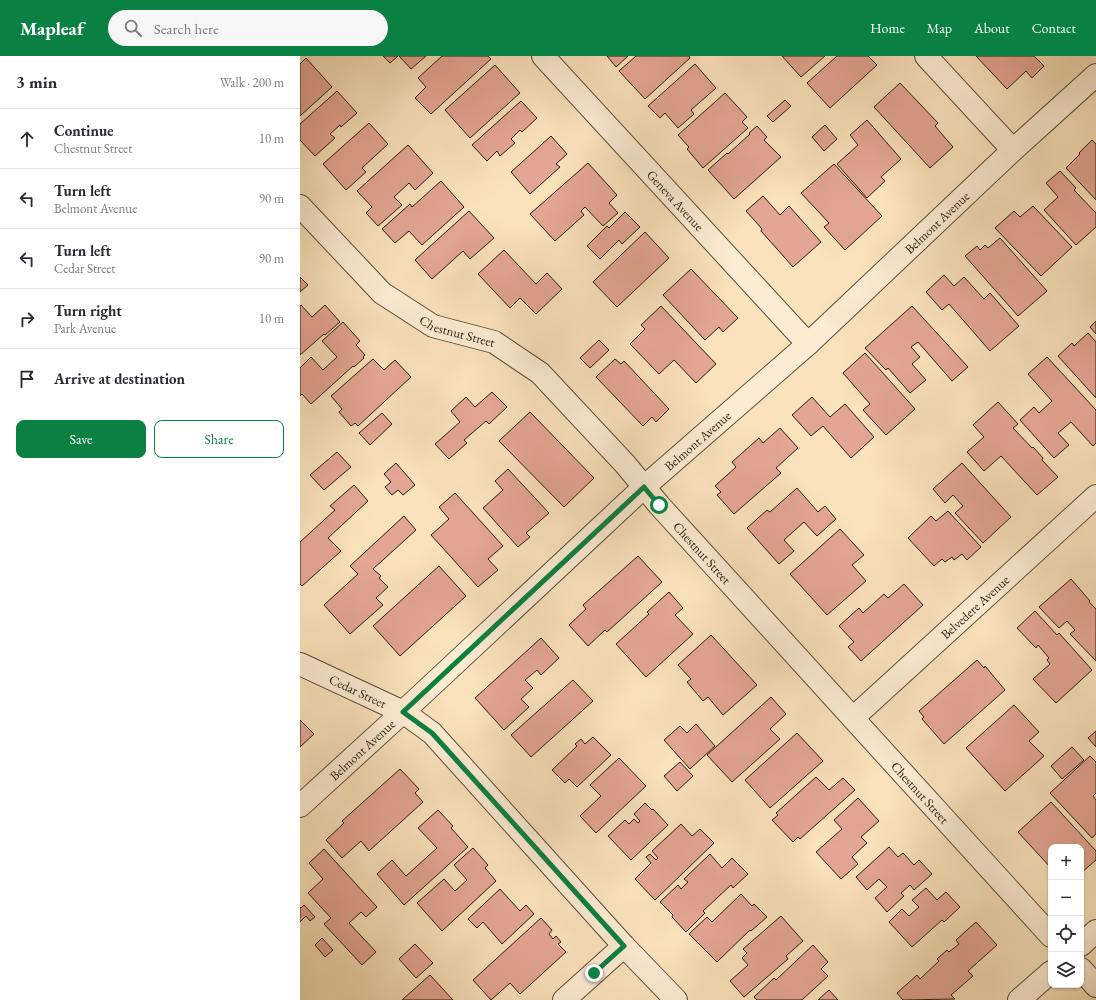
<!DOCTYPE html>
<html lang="en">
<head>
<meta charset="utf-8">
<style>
	:root { --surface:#fff; --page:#f7f7f7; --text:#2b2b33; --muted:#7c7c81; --line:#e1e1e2; --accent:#0b8043 }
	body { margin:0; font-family:"EB Garamond",serif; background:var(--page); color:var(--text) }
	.controls { position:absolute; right:12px; bottom:12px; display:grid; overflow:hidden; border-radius:8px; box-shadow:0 1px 3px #0004 }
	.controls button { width:36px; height:36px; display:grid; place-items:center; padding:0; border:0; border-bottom:1px solid var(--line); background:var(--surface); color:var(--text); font:20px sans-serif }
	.stop { position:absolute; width:12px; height:12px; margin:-9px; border:3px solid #0b8043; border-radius:50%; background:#fff }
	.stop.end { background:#0b8043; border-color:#fff; box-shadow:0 1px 4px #0008 }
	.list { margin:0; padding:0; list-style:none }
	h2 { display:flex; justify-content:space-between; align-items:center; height:52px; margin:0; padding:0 16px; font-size:17px }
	h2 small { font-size:13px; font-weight:400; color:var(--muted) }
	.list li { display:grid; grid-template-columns:26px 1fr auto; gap:12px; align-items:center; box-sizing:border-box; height:60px; padding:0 16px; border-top:1px solid var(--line) }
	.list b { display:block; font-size:15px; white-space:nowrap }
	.list p { margin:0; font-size:13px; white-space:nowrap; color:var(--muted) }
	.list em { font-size:13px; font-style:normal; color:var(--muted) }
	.actions { display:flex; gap:8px; padding:12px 16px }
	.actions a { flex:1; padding:9px 0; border:1px solid var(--accent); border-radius:8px; text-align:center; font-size:14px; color:var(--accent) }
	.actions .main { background:var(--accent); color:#fff }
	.icon { flex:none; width:22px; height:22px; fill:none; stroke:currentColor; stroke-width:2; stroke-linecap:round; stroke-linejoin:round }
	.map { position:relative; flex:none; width:796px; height:944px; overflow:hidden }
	header { display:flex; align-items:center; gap:24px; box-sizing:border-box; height:56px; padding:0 20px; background:var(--accent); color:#fff }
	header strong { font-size:19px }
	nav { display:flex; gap:22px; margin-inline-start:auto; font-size:14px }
	.search { width:280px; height:36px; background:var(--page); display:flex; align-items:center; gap:10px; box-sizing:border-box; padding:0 14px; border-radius:22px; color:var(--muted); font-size:15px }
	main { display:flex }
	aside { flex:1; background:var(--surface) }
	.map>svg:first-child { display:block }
</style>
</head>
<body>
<header>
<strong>Mapleaf</strong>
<div class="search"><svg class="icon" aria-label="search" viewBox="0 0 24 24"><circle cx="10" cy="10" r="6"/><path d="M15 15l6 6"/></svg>Search here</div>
<nav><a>Home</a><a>Map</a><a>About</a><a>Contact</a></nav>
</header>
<main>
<aside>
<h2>3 min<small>Walk · 200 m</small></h2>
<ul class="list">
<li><svg class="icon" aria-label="ahead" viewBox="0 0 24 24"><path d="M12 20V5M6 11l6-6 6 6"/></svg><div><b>Continue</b><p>Chestnut Street</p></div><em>10 m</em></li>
<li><svg class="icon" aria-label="left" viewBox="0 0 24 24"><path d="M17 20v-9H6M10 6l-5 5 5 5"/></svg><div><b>Turn left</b><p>Belmont Avenue</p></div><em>90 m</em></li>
<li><svg class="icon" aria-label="left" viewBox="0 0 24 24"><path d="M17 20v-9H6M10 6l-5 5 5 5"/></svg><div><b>Turn left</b><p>Cedar Street</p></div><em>90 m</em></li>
<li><svg class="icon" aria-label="right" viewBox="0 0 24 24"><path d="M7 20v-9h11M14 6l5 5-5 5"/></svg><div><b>Turn right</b><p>Park Avenue</p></div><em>10 m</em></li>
<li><svg class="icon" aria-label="arrive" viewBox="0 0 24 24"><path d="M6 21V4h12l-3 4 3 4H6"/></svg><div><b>Arrive at destination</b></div></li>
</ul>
<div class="actions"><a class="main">Save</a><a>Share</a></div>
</aside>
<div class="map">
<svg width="796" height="944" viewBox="0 0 796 944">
	<rect width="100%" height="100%" fill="#fae2bb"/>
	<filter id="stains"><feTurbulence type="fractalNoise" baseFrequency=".005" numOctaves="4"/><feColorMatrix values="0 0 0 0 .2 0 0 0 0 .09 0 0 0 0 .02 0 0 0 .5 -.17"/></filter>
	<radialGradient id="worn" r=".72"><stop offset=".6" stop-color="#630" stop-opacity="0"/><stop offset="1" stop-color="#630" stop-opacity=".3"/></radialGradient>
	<!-- building -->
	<g fill="#e4a694" stroke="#271b0f">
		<polygon points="83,0 98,0 90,7"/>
		<polygon points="99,0 126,0 111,13"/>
		<polygon points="142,0 188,0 191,3 131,58 115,42 126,31 118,22"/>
		<polygon points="307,0 328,0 316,11"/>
		<polygon points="336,0 389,0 390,2 345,43 319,15"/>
		<polygon points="482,0 525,0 501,21"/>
		<polygon points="537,0 568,0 577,9 530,52 507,27"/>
		<polygon points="676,0 734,0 744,10 732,22 726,15 707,33"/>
		<polygon points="6,2 32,31 0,60 0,8"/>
		<polygon points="395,8 416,32 391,54 394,58 378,72 365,57 360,62 348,50"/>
		<polygon points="195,9 220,37 170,82 145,54"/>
		<polygon points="600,27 638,67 635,70 653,91 630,112 574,51"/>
		<polygon points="37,35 57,57 41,71 40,69 30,78 35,82 15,100 0,84 0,68"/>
		<polygon points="425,37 447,61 442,66 448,72 403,112 387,93 389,91 378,79"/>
		<polygon points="485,44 491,50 473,66 467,60"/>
		<polygon points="221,45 237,62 222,76 220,74 211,83 215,87 200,100 197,95 187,105 172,89"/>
		<polygon points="567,64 601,103 581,121 585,125 567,142 537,108 558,89 550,79"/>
		<polygon points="69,67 88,88 62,112 66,116 46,134 23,108"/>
		<polygon points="525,69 537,83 524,95 512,81"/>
		<polygon points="457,70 467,81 464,84 481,101 434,143 408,114 427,97 428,98 450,78 449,77"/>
		<polygon points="251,80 267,98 256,108 260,111 230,138 211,116"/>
		<polygon points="792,84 796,88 796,144 766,112 780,98 779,97"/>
		<polygon points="108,89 133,117 115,134 109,127 94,141 102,149 78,170 66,157 72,151 57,135"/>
		<polygon points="288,107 317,139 309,147 318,157 303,170 285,151 281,155 284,159 255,185 230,158"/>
		<polygon points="534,108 582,160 545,194 524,171 529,167 501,137"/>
		<polygon points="760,115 776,132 774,134 796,157 796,171 776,189 744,154 758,141 746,127"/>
		<polygon points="141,125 164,151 122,189 109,175 95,187 82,173 110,148 112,151"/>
		<polygon points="463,140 480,159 489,150 521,186 493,211 461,175 462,173 446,155"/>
		<polygon points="733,150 772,191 741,220 695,172 714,155 720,161"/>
		<polygon points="169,155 194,182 170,203 163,195 132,223 115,204"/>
		<polygon points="325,156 340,171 322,188 319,184 300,203 287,190 307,170 309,172"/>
		<polygon points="345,176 369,202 317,251 293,226"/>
		<polygon points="700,182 747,235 718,260 665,200 677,190 680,194 685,189 688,192"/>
		<polygon points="204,194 236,228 247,217 262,233 236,258 220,242 210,252 178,218"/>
		<polygon points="391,213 438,262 423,276 419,271 405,284 363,239"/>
		<polygon points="644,219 654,230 664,221 684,243 690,237 719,270 690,295 649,248 642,254 626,236"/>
		<polygon points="0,221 8,229 0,236"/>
		<polygon points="1,249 12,261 25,249 40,266 25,279 24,278 0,299 0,250"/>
		<polygon points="361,250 416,308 396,327 374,304 359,318 330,288 345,273 341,269"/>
		<polygon points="612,250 668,311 652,325 618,286 611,291 620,301 612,308 626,324 610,337 588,312 586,314 565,292"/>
		<polygon points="796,265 796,278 790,271"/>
		<polygon points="43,266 60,285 56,289 65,299 63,301 64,302 54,311 53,310 11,348 2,338 0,340 0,312 11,301 23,314 37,301 22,285"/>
		<polygon points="788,277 796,286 796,342 758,300 772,287 774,290"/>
		<polygon points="299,284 309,294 290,312 280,302"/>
		<polygon points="565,297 615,353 586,379 563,354 570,348 543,317"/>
		<polygon points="747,301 796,354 796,387 793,390 771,366 758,377 769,389 754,402 720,364 734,351 739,357 752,345 728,318"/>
		<polygon points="73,303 84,314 95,304 111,321 58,370 55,367 51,370 39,356 42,353 31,340"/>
		<polygon points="315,303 321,308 324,305 369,353 356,366 352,361 343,370 296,321"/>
		<polygon points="192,336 207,351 189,368 186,365 164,384 167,387 149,403 135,388 160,366 151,355 166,341 175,351"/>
		<polygon points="512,341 530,361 545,348 574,381 551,402 523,370 511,380 492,359"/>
		<polygon points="698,346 718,368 713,372 732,392 733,391 743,402 742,404 758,421 737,439 701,400 684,415 667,396 684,381 673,369"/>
		<polygon points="230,356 294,422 264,451 199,385"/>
		<polygon points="82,357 92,368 70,389 59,377"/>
		<polygon points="480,372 498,392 476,412 481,417 434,458 417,439 421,436 415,430 436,411 432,406 459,382 463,387"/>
		<polygon points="37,396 51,411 24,434 10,419"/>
		<polygon points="96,407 115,429 103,439 98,434 92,439 85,431 91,426 84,418"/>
		<polygon points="662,407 711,461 683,487 655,457 663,450 653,439 645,447 633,433"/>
		<polygon points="208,413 249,457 226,477 230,481 218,491 183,452 203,434 195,425"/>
		<polygon points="54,429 68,445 28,482 41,495 2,530 0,528 0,486 35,454 30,450"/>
		<polygon points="497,432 518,456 525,450 536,463 517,480 504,466 484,484 494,495 479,508 447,472 467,454 470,456"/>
		<polygon points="155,437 203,490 188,503 198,514 178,531 131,479 149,463 139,451"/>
		<polygon points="648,455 681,491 667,504 662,498 654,504 652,501 645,506 642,503 634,510 608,482 631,460 636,465"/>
		<polygon points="104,460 116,474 73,513 81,520 79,522 88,531 76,542 83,549 50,578 24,549 58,518 50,510"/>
		<polygon points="540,473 564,499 552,509 566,525 527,559 490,518"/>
		<polygon points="338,500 362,526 307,576 305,574 288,590 269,569 286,553 283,549"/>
		<polygon points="139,510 166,540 100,600 73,570"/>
		<polygon points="771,523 790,545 789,546 796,553 796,605 770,578 775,574 767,565 759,572 739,551"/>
		<polygon points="604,528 623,549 561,605 548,591 554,586 539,570 559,552 563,557 584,538 588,542"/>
		<polygon points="369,536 383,552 375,559 393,578 346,621 316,588 349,558 347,556"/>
		<polygon points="735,555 757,579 759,577 792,614 756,647 733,623 750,608 747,604 749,602 738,589 736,592 717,572"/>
		<polygon points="411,579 457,629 423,659 408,641 403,645 387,626 391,623 378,609"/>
		<polygon points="241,582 259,602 241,619 237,614 225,624 233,632 221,643 229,651 204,674 175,642"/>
		<polygon points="677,604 684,612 685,610 705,634 644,688 622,663 624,661 619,655"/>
		<polygon points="273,624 293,645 231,701 211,679"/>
		<polygon points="471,641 486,658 470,673 480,683 432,726 407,699"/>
		<polygon points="714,649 739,676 729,685 744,700 705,735 666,692"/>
		<polygon points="0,664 14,678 0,691"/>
		<polygon points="396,668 415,690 390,713 364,684 380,670 387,677"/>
		<polygon points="796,675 796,691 788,682"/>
		<polygon points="497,677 523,705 470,752 445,724"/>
		<polygon points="293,681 311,699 277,731 269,723 265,727 252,714 277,690 275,688 281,683 285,688"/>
		<polygon points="772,691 784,704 762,723 751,710"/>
		<polygon points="790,700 796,706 796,737 793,740 796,744 796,778 792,782 750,737"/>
		<polygon points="319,702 346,730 296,777 280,760 301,740 290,729"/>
		<polygon points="380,706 393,720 377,735 364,720"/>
		<polygon points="100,713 119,733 115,737 123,746 69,795 61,785 42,802 26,784 44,767 42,765"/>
		<polygon points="516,721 529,734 543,722 555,734 500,783 498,781 493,786 472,764 478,759 476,757"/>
		<polygon points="558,742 579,765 561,781 567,787 552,801 558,808 541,823 516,796 542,773 534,764"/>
		<polygon points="751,746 796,795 796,804 781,817 781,791 751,791 751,812 718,776"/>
		<polygon points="345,747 352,754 353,753 368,769 331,804 308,780 325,764 329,768 334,763 338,767 340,765 334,758"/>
		<polygon points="138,754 153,770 151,772 168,791 104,849 77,818 92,804 106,820 137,792 118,772"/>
		<polygon points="381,768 392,780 400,773 414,787 355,844 335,823 351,807 346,801 350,798 356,804 358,802 352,795"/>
		<polygon points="589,791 598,801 603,797 614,809 619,804 632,818 614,834 610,829 601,837 604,840 587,856 575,842 587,831 579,823 567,834 556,821"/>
		<polygon points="173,792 188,809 185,812 196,825 142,875 117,847 144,823 155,835 167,824 154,809"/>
		<polygon points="24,793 77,851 66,861 61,856 49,867 76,896 62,909 24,868 31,862 8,837 23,823 9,807"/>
		<polygon points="410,798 422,812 432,802 448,818 433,832 431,829 403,855 405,857 386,876 372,861 373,859 360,846 378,829 381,833 388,826 384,823"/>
		<polygon points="626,832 637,844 646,836 660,851 644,866 642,864 612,891 589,866 602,853 609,860 619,851 612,844"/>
		<polygon points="200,833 220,855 226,849 234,858 202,888 183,866 177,872 168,863"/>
		<polygon points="441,838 452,850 454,848 467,861 451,875 450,874 417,906 389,878 407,861 412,866"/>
		<polygon points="4,849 15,861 10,865 6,860 0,866 0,851 1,852"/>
		<polygon points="481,860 503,885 486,900 488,903 444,941 430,925 448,909 442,902 447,897 443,893"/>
		<polygon points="241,862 252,874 249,878 253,883 256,880 261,886 258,888 266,896 220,938 210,927 191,944 173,924"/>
		<polygon points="676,866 697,889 668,915 673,920 651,939 655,943 603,944 597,937 617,919 620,923 639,905 637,903 647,894 649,896 659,888 656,884"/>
		<polygon points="22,882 33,894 25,901 15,889"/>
		<polygon points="115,888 133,907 116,922 99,903"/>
		<polygon points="513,889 528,906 521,913 528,920 502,944 457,944 454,941 474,922 476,924"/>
		<polygon points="130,919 153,944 102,944"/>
		<polygon points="529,934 538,944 518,944"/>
	</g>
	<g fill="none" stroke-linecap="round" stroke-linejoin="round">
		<defs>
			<g id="minor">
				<path id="s1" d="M243 0 508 288"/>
				<polyline points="626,0 713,94"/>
				<path id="s2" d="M0 150 82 237 133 270 194 286 240 317 325 408 359 449 751 880"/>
				<path id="s3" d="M0 608 103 656 132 677 324 890 376 944"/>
				<path id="s4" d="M553 662 796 440"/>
				<path id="s5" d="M0 750 103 656 344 431 508 288 713 94 796 19"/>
				<polyline points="781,889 796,875"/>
				<polyline points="781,913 796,930"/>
				<polyline points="264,944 324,890"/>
				<polyline points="719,944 751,916"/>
			</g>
		</defs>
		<!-- minor casing -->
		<use href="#minor" stroke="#5c4d3a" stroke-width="24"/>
		<!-- minor -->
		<use href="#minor" stroke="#fcecd3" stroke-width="22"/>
	</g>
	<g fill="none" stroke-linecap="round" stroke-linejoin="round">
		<!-- route -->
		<polyline stroke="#0b8043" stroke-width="5" points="294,917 324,890 132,677 103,656 344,431 359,449"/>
	</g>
	<g text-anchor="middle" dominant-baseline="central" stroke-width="3" stroke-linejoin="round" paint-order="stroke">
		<!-- street labels -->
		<g font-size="13" fill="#271b0f" stroke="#fcecd3">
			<text stroke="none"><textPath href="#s1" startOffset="196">Geneva Avenue</textPath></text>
			<text stroke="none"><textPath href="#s5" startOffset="864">Belmont Avenue</textPath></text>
			<text stroke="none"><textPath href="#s2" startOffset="205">Chestnut Street</textPath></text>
			<text stroke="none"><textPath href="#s5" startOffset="540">Belmont Avenue</textPath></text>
			<text stroke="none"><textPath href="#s2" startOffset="541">Chestnut Street</textPath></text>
			<text stroke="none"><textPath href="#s4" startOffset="165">Belvedere Avenue</textPath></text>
			<text stroke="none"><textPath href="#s3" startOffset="64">Cedar Street</textPath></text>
			<text stroke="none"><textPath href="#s5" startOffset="84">Belmont Avenue</textPath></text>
			<text stroke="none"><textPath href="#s2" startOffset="865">Chestnut Street</textPath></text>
		</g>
	</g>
	<rect width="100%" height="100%" filter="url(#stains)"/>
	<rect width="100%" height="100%" fill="url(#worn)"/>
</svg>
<div class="controls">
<button>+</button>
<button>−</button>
<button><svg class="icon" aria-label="locate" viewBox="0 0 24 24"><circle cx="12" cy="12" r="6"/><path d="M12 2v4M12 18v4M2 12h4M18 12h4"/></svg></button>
<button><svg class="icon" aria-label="layers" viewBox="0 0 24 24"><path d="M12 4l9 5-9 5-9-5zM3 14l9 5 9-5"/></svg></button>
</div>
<div class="stop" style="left:359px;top:449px"></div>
<div class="stop end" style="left:294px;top:917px"></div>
</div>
</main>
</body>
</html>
